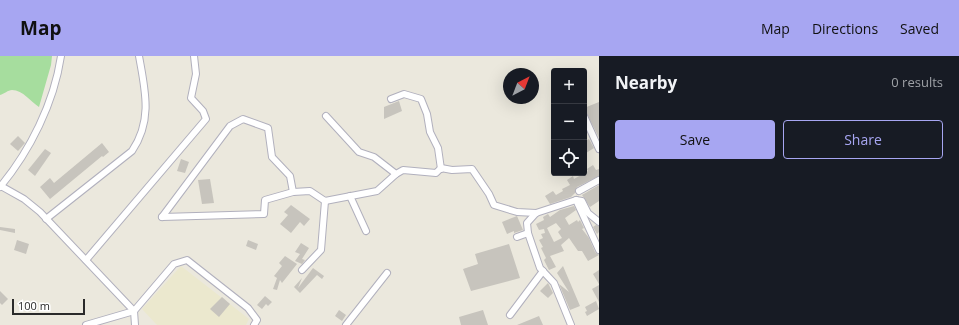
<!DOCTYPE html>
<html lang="en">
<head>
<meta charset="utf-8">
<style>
	:root { --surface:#171b24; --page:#242831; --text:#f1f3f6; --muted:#9ea1a6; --line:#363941; --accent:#a7a6f2 }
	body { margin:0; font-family:"Open Sans",sans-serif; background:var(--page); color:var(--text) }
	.controls { position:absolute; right:12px; top:12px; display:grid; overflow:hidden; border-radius:4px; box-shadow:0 4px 16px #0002 }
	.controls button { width:36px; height:36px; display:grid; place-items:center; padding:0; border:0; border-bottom:1px solid var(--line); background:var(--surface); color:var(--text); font:20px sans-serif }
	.compass { position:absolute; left:503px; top:12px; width:36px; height:36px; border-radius:50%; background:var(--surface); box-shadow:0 4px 16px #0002; rotate:42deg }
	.scale { position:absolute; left:12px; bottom:10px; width:73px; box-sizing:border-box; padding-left:4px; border:2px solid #2a2a2a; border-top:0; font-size:11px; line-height:14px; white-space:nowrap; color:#2a2a2a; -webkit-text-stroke:3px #fff; paint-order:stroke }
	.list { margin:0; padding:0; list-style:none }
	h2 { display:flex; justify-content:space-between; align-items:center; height:52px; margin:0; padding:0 16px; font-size:17px }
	h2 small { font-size:13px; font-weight:400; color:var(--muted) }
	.actions { display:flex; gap:8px; padding:12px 16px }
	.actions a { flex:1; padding:9px 0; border:1px solid var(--accent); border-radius:4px; text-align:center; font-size:14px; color:var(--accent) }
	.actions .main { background:var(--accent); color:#111 }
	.icon { flex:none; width:22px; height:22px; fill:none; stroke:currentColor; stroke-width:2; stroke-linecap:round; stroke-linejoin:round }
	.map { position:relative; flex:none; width:599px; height:269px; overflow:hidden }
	header { display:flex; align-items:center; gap:24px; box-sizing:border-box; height:56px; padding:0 20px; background:var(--accent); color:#111 }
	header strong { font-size:19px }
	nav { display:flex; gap:22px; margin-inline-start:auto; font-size:14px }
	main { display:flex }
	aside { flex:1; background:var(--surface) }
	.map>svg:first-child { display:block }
</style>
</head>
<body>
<header>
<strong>Map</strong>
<nav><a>Map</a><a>Directions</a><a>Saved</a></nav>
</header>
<main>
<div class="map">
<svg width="599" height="269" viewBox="0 0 599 269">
	<rect width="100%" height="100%" fill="#ebe8dd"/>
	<!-- education -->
	<polygon fill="#ebe8ce" points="181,210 249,263 246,269 157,269 142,253"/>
	<!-- green -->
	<path fill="#a6dd9e" d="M0 0H52L51 9 39 51C31 46 23 34 12 34 8 34 4 38 0 39Z"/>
	<!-- building -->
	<g fill="#c7c4bd" fill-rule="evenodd">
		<polygon points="399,45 402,55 384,63 384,51"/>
		<polygon points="599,46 599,82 584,52"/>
		<polygon points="18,80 25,87 18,95 10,88"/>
		<polygon points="589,83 594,92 586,97 584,86"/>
		<polygon points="102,87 109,96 103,101 102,100 50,143 40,131 50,122 54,127"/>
		<polygon points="45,93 51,97 35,120 28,114"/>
		<polygon points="181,103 189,106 185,117 177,115"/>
		<polygon points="593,109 596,114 599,113 599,120 577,131 575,137 571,141 550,148 545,140 553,135 556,139 563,135 562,133 570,129 567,124 573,120 574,123 588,115 587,113"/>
		<polygon points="210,123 214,147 202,148 198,124"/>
		<polygon points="599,129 599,145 590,151 582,139"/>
		<polygon points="291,149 310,163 304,170 300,166 291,177 280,168 288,159 284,156"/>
		<path d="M574 150 576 154 565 162 569 169 577 164 578 166 580 164 584 172 582 173 589 182 595 196 599 199 588 205 582 195H578L569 182 561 189 564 195 550 200 556 211 549 214 544 204 546 202 541 192 543 191 539 184 543 182 541 178 545 177 544 173 539 174 536 168 544 164 543 161 548 158 550 161 560 154ZM556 167 561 173 558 176 562 182 554 186 547 172Z"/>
		<polygon points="517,160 523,174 514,177 514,175 507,178 502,166"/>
		<polygon points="596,169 599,170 599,176 597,178 593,171"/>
		<polygon points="0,171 15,173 15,177 0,174"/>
		<polygon points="17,184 29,188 26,198 14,194"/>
		<polygon points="248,184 258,188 256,194 246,190"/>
		<polygon points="301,187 309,192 302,203 305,204 302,208 295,205 300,198 295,196"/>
		<polygon points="509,188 520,222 471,235 463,213 478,208 475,198"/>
		<polygon points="285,200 297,208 282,227 280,224 277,234 273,233 277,222 274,220 282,210 279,207"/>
		<polygon points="563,210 580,250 570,254 559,228 569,236 557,217"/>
		<polygon points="313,212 324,220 322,223 317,219 300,237 294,231 302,222 298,232"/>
		<polygon points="599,214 599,228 593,218"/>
		<polygon points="548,227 553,237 548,242 540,235"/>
		<polygon points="599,229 599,246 592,233"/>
		<polygon points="0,235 8,243 2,249 0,247"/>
		<polygon points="265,240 272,246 268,250 266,248 262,253 257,249"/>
		<polygon points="222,241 230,248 219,261 210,253"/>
		<polygon points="596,245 599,253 587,260 585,256 587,255 585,251"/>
		<polygon points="339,254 346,259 342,265 335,260"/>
		<polygon points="483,254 488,269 461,269 459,261"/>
		<polygon points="539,260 543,269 517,269"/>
	</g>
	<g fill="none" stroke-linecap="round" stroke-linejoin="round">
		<defs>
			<g id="minor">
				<polyline points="391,43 404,38 421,43 427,58 430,76 438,92 441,113"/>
				<polyline points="326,60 359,96 374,101 396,118"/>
				<polyline points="584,60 599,93"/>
				<polyline points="1,130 24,143 40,156 134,255 135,269"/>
				<path d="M0 131C30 95 54 47 61 0"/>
				<polyline points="579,135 599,124"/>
				<polyline points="350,140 366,175"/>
				<polyline points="576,144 599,194"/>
				<polyline points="162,161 264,158 265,144 293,136 310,135 325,145 377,135 396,118 403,114 436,117 441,112 452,114 472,113 489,138 494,149 517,156 536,157"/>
				<polyline points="162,161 230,70 243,63 268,72 272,101 290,120 293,136"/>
				<path d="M46 163 132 95C153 64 145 34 139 0"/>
				<polyline points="517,181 528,177"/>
				<polyline points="86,204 206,63 203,55 191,42 196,18 194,0"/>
				<polyline points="302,214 321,194 325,145"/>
				<polyline points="510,259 543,215"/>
				<polyline points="86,269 134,255 174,208 187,204 248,252 257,264 254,269"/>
				<polyline points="346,269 387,217"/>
				<polyline points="571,269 554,227 540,212 528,177 527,167 536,157 576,144 582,145 588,157 599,166"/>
			</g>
		</defs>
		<!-- minor casing -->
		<use href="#minor" stroke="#b1b0bd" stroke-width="8"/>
		<!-- minor -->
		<use href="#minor" stroke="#fff" stroke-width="6"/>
	</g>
</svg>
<div class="controls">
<button>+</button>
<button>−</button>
<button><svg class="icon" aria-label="locate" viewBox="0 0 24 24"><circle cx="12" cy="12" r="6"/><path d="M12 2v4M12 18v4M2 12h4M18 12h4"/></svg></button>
</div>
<svg class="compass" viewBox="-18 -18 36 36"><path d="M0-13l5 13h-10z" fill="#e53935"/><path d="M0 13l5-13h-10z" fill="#9ea1a6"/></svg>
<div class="scale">100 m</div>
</div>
<aside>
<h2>Nearby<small>0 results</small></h2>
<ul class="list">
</ul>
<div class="actions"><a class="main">Save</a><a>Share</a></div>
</aside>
</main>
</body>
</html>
